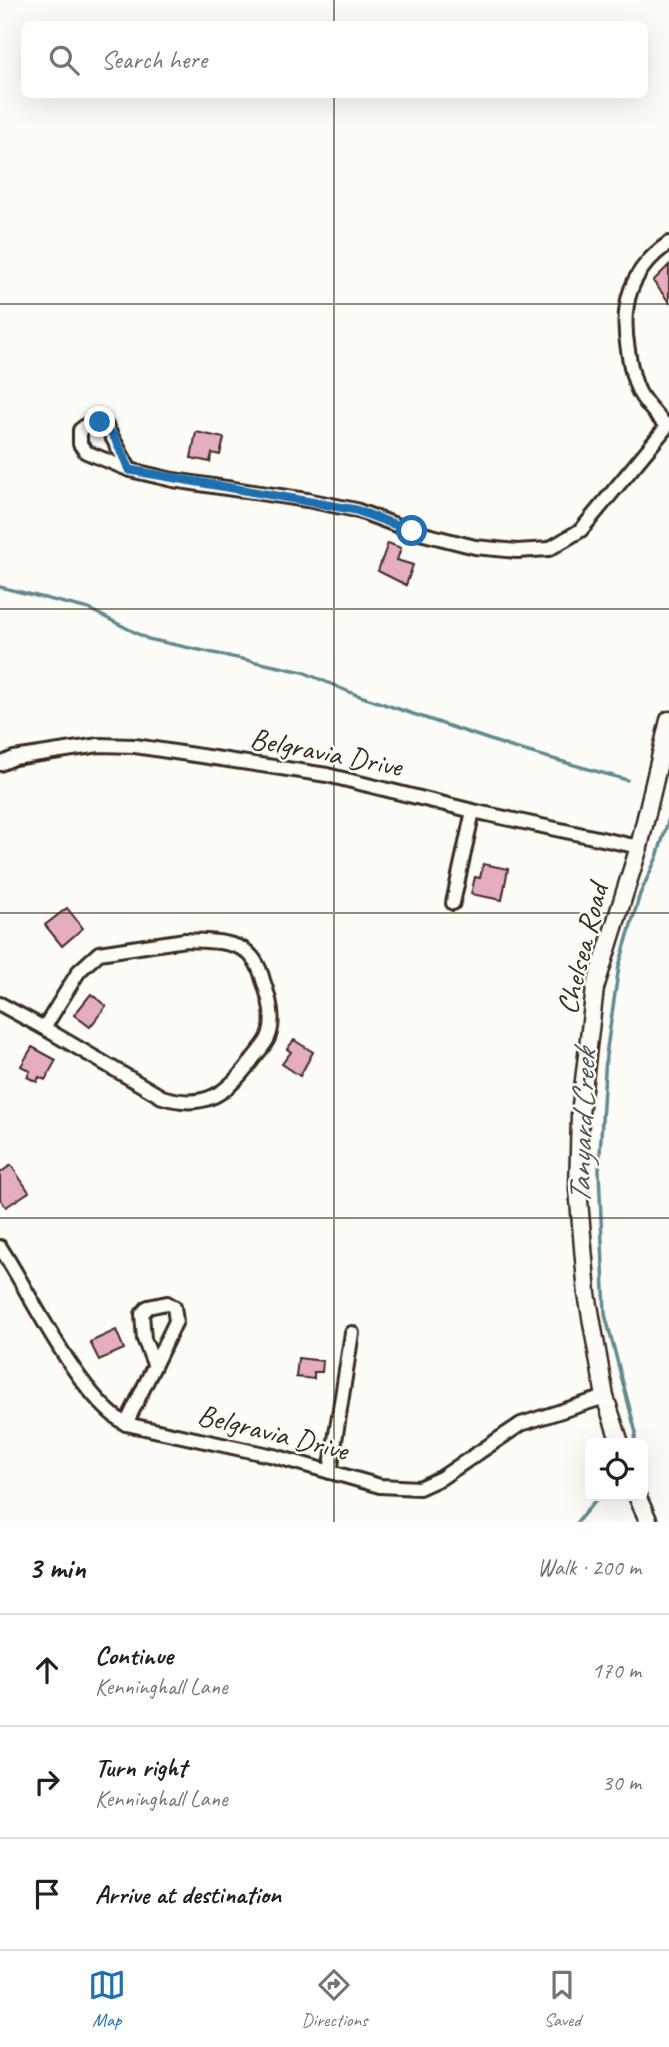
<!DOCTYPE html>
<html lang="en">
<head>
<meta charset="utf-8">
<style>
	:root { --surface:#fff; --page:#f2f2f2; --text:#202124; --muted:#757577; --line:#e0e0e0; --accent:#1f6fb2 }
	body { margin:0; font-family:Caveat,sans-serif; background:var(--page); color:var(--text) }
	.controls { position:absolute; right:21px; bottom:21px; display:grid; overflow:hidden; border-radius:10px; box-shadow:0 7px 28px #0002 }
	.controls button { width:63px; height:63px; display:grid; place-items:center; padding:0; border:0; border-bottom:2px solid var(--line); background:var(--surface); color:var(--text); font:35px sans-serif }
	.stop { position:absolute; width:21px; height:21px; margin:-16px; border:5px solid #1f6fb2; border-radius:50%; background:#fff }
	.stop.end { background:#1f6fb2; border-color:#fff; box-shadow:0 2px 7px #0008 }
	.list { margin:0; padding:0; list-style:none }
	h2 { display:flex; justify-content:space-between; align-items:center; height:91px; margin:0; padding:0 28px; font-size:30px }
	h2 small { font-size:23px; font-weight:400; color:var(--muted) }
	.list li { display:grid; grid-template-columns:46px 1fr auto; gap:21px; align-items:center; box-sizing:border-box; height:112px; padding:0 28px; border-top:2px solid var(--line) }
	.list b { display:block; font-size:26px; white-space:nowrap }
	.list p { margin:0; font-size:23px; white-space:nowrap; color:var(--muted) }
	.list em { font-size:23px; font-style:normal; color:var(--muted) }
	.icon { flex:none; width:38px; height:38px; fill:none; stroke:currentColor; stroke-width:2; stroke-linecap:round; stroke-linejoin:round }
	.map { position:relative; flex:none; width:669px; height:1522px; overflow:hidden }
	.search { position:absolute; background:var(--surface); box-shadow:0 7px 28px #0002; left:21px; right:21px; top:21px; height:77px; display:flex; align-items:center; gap:18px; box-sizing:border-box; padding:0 24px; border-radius:10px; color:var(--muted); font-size:26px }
	.sheet { height:427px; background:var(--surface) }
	nav { display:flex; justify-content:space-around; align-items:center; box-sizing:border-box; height:98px; border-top:2px solid var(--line); background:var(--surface); font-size:19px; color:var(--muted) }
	nav a { display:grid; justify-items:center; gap:4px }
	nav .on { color:var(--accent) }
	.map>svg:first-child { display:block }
</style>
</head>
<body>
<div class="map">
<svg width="669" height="1522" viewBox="0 0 669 1522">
	<rect width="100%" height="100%" fill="#fdfcf7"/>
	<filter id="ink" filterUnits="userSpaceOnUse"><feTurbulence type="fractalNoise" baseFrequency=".0143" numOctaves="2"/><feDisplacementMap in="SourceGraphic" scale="14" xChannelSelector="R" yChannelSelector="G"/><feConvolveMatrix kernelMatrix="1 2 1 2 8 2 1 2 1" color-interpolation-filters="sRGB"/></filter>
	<g filter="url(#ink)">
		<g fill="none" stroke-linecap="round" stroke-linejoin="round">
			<!-- stream -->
			<g stroke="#618a8d" stroke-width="3.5">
				<polyline points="0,587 89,609 148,639 303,672 354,694 511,747 627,780"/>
				<polyline points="634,1443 636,1433 605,1314 599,1170 606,1055 619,966 640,894 657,857 669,818"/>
				<polyline points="577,1522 599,1496"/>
			</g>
		</g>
		<!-- building -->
		<g fill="#e6adc0" stroke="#3b2a1e" stroke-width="2">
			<polygon points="669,265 669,302 653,281"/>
			<polygon points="196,432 224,438 220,455 212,453 210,462 191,458"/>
			<polygon points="388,543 401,548 397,560 413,565 406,585 378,571"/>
			<polygon points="483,864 508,869 502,900 471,894 475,877 480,878"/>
			<polygon points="67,908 83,928 62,946 45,925"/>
			<polygon points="91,994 106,1006 90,1027 74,1015"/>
			<polygon points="294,1040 313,1052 300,1076 282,1064 291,1052 287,1049"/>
			<polygon points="32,1047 56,1060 45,1080 39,1077 37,1082 27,1077 30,1071 21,1066"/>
			<polygon points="11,1165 29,1192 6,1207 0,1199 0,1173"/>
			<polygon points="116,1330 124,1349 99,1360 90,1342"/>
			<polygon points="298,1358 323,1361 322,1372 314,1372 314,1379 296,1377"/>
		</g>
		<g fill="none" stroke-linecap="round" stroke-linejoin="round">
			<defs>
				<g id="street">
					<path d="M666 426C657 415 645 404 639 392 633 380 630 364 628 350 620 305 630 270 669 243"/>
					<polyline points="130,470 106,426 100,422 89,423 80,430 80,444 86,452 130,470 173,480 307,500 356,510 412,531 475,547 517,551 549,549 581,530 669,424"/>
					<polyline points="0,764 14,758 99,745 135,746 327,775 473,811 639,847"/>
					<polyline points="453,903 473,811"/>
					<path d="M185 940C205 941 225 940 243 949 254 956 260 968 263 980 269 997 276 1020 268 1038 265 1045 257 1053 252 1060 227 1094 205 1110 162 1097L44 1028 79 971 99 953Z"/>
					<polyline points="0,1004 44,1028"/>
					<path d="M0 1247C32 1296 78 1396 126 1424L274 1456 380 1486 419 1488 441 1478 521 1424 605 1397"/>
					<polyline points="126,1424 176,1321 174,1307 167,1303 148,1307 142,1314 144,1339 154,1364"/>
					<polyline points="330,1472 352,1333"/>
				</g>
				<g id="secondary">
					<polyline points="620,1443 605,1397 587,1294 578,1189 580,1114 595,988 639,847 669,720"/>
					<polyline points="637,1496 649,1522"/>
				</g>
			</defs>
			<!-- street casing -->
			<use href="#street" stroke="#3b2a1e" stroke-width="18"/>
			<!-- secondary casing -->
			<use href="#secondary" stroke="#3b2a1e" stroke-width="21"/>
			<!-- street -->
			<use href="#street" stroke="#fdfcf7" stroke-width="12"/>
			<!-- secondary -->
			<use href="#secondary" stroke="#fdfcf7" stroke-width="16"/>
		</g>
	</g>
	<g fill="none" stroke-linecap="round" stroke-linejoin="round" filter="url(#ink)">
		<!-- route -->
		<polyline stroke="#1f6fb2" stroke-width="9" points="100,422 114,436 130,470 356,510 412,531"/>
	</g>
	<!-- grid -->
	<path fill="none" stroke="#3b2a1e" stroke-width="2" stroke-opacity="0.55" d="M334 0V24M334 94V1522M0 304H669M0 609H669M0 913H669M0 1218H669"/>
	<g text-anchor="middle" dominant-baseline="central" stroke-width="5" stroke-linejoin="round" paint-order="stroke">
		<!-- street labels -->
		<g font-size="30" fill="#3b2a1e" stroke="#fdfcf7">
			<text transform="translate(326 752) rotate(11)">Belgravia Drive</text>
			<text transform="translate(582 949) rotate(-76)">Chelsea Road</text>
			<text transform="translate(273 1432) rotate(14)">Belgravia Drive</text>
		</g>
		<!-- water labels -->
		<g font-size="32" font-style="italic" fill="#4e5a56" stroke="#fdfcf7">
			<text transform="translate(582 1127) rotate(-88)">Tanyard Creek</text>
		</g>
	</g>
</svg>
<div class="controls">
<button><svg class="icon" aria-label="locate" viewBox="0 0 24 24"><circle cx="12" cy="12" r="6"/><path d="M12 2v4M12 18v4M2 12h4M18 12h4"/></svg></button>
</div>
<div class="stop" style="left:412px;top:531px"></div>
<div class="stop end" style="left:100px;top:422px"></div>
<div class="search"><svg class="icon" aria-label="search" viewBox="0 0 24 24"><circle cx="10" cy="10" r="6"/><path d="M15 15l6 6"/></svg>Search here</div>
</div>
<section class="sheet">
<h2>3 min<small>Walk · 200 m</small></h2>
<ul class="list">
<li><svg class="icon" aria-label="ahead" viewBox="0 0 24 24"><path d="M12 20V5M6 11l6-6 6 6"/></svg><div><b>Continue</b><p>Kenninghall Lane</p></div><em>170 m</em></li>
<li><svg class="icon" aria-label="right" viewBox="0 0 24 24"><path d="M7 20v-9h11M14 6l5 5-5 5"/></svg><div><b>Turn right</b><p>Kenninghall Lane</p></div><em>30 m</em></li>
<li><svg class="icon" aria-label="arrive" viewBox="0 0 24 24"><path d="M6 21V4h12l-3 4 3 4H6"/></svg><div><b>Arrive at destination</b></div></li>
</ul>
</section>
<nav>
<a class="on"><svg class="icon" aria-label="map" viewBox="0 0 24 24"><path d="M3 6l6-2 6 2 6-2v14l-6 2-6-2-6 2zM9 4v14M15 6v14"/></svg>Map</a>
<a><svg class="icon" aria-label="directions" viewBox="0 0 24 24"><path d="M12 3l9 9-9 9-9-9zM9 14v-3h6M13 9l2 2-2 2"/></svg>Directions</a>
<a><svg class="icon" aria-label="saved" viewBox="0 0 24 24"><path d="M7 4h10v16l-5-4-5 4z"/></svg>Saved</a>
</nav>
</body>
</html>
